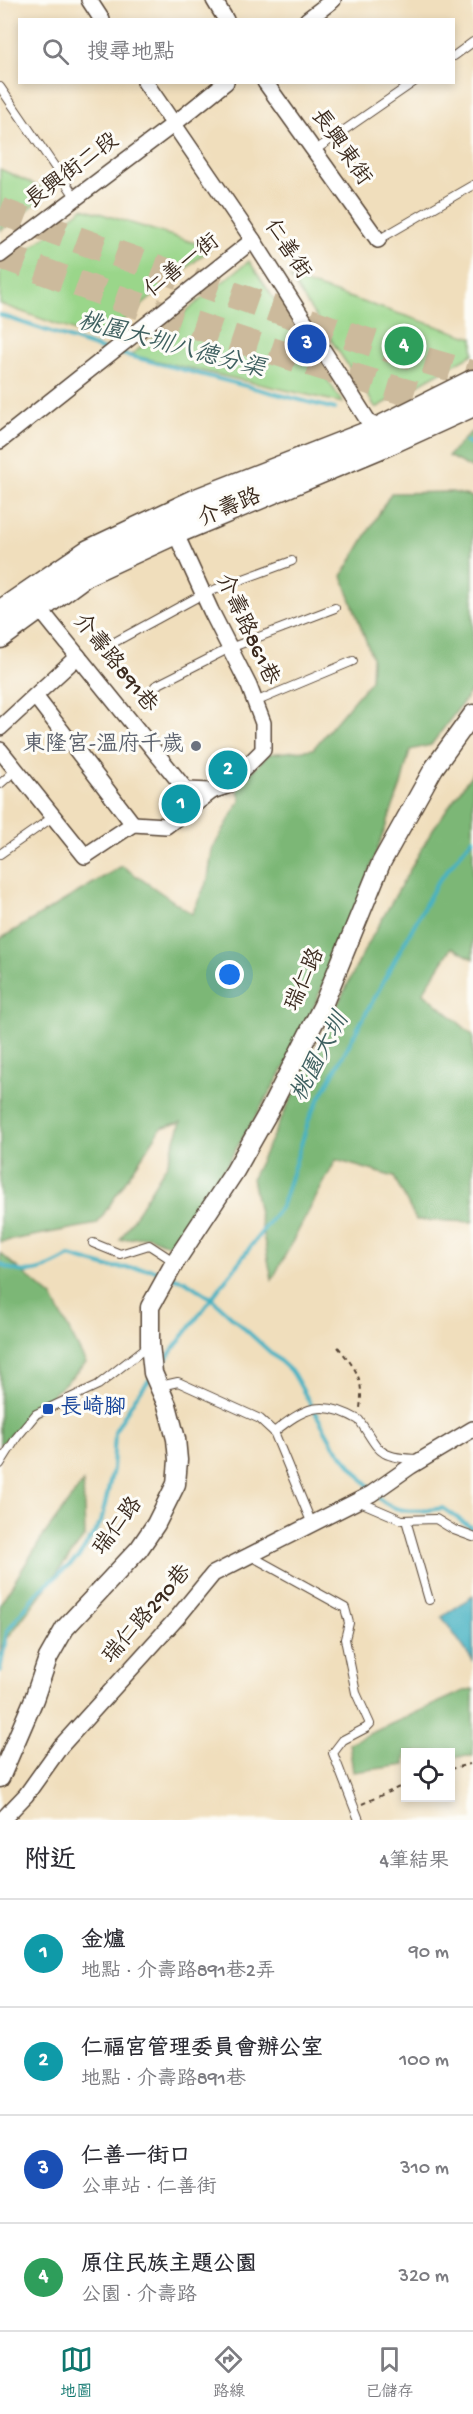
<!DOCTYPE html>
<html lang="zh-TW">
<head>
<meta charset="utf-8">
<style>
	:root { --surface:#fff; --page:#f2f2f3; --text:#2b2b33; --muted:#7c7c81; --line:#e1e1e2; --accent:#0f766e }
	body { margin:0; font-family:"Gochi Hand","LXGW WenKai TC",sans-serif; background:var(--page); color:var(--text) }
	.controls { position:absolute; right:18px; bottom:18px; display:grid; overflow:hidden; border-radius:0px; box-shadow:0 3px 9px #0003 }
	.controls button { width:54px; height:54px; display:grid; place-items:center; padding:0; border:0; border-bottom:2px solid var(--line); background:var(--surface); color:var(--text); font:30px sans-serif }
	.you { position:absolute; left:230px; top:975px; width:21px; height:21px; margin:-15px; border:4px solid #fff; border-radius:50%; background:#1a73e8; box-shadow:0 0 0 9px #1a73e833 }
	.badge { display:grid; place-items:center; width:39px; height:39px; border-radius:50%; background:var(--accent); color:#fff; font-size:20px; font-weight:700 }
	.pin { position:absolute; translate:-50% -50%; border:3px solid #fff; box-shadow:0 2px 6px #0006 }
	.list { margin:0; padding:0; list-style:none }
	h2 { display:flex; justify-content:space-between; align-items:center; height:78px; margin:0; padding:0 24px; font-size:26px }
	h2 small { font-size:20px; font-weight:400; color:var(--muted) }
	.list li { display:grid; grid-template-columns:39px 1fr auto; gap:18px; align-items:center; box-sizing:border-box; height:108px; padding:0 24px; border-top:2px solid var(--line) }
	.list b { display:block; font-size:22px; white-space:nowrap }
	.list p { margin:0; font-size:20px; white-space:nowrap; color:var(--muted) }
	.list em { font-size:20px; font-style:normal; color:var(--muted) }
	.icon { flex:none; width:33px; height:33px; fill:none; stroke:currentColor; stroke-width:2; stroke-linecap:round; stroke-linejoin:round }
	.map { position:relative; flex:none; width:473px; height:1820px; overflow:hidden }
	.search { position:absolute; background:var(--surface); box-shadow:0 3px 9px #0003; left:18px; right:18px; top:18px; height:66px; display:flex; align-items:center; gap:15px; box-sizing:border-box; padding:0 21px; border-radius:0px; color:var(--muted); font-size:22px }
	.sheet { height:510px; background:var(--surface) }
	nav { display:flex; justify-content:space-around; align-items:center; box-sizing:border-box; height:84px; border-top:2px solid var(--line); background:var(--surface); font-size:16px; color:var(--muted) }
	nav a { display:grid; justify-items:center; gap:3px }
	nav .on { color:var(--accent) }
	.map>svg:first-child { display:block }
</style>
</head>
<body>
<div class="map">
<svg width="473" height="1820" viewBox="0 0 473 1820">
	<rect width="100%" height="100%" fill="#fdfcf7"/>
	<filter id="ink" filterUnits="userSpaceOnUse"><feTurbulence type="fractalNoise" baseFrequency=".0167" numOctaves="2"/><feDisplacementMap in="SourceGraphic" scale="12" xChannelSelector="R" yChannelSelector="G"/><feConvolveMatrix kernelMatrix="1 2 1 2 8 2 1 2 1" color-interpolation-filters="sRGB"/></filter>
	<filter id="wash" filterUnits="userSpaceOnUse"><feTurbulence type="fractalNoise" baseFrequency=".008" numOctaves="4" result="noise"/><feDisplacementMap in="SourceGraphic" scale="24" xChannelSelector="R" yChannelSelector="G"/><feGaussianBlur stdDeviation="1.35" result="paint"/><feColorMatrix in="noise" values="0 0 0 0 0 0 0 0 0 0 0 0 0 0 0 0 0 1.4 0 .05"/><feComposite in="paint" operator="in"/></filter>
	<g filter="url(#wash)">
		<rect width="100%" height="100%" fill="#f0debc"/>
		<!-- green -->
		<g fill="#9ad68a" stroke="#6a8054" stroke-width="1.5">
			<polygon points="0,169 51,192 0,231"/>
			<polygon points="83,208 211,248 100,340 0,304 0,271"/>
			<polygon points="249,261 343,403 131,355"/>
			<polygon points="290,278 473,338 473,354 376,408"/>
		</g>
		<!-- forest -->
		<g fill="#7bb776" stroke="#5b704a" stroke-width="1.5">
			<polygon points="471,432 473,432 473,469 448,456"/>
			<polygon points="452,492 473,497 473,689 431,745 410,750 401,785 360,897 297,1047 177,1248 148,1236 120,1240 167,1164 181,1122 161,1128 97,1224 0,1242 0,939 122,866 192,914 208,879 212,850 241,799 236,786 269,754 313,749 371,680 372,657 342,576 391,493"/>
			<polygon points="473,772 473,959 452,947 423,992 473,1035 473,1222 416,1220 394,1177 336,1160 272,1280 252,1178 364,951 433,829"/>
			<polygon points="0,1253 52,1297 86,1363 0,1445"/>
			<polygon points="83,1482 85,1536 1,1647 0,1657 0,1604 44,1535"/>
			<polygon points="473,1689 473,1756 451,1757 450,1752 406,1752 405,1765 353,1772 349,1743 466,1690"/>
		</g>
		<!-- water -->
		<polygon fill="#46b2c3" stroke="#406e70" stroke-width="1.5" points="473,1596 473,1661 442,1617"/>
		<g fill="none" stroke-linecap="round" stroke-linejoin="round">
			<!-- stream -->
			<g stroke="#46b2c3" stroke-width="4">
				<polyline points="0,315 107,351"/>
				<polyline points="118,353 335,409"/>
				<polyline points="466,442 473,444"/>
				<path d="M0 1264C27 1279 45 1270 70 1256L108 1267 151 1269 162 1273"/>
				<polyline points="172,1277 185,1281 211,1298 293,1373 333,1444 371,1489"/>
				<polyline points="159,1368 282,1205 310,1116 437,883 473,838"/>
				<path d="M376 1495C393 1515 419 1512 443 1508L473 1529"/>
				<polyline points="0,1671 7,1631 36,1594 78,1558 101,1522 113,1469 115,1431 135,1398 150,1379"/>
			</g>
		</g>
	</g>
	<g filter="url(#ink)">
		<g fill="none" stroke-linecap="round" stroke-linejoin="round">
			<!-- motorway-tunnel -->
			<g stroke="#ccba9c" stroke-width="27" stroke-dasharray="27 14" stroke-linecap="butt">
				<path d="M0 211C91 245 182 277 274 309 340 332 406 356 473 374"/>
				<path d="M0 255C149 311 301 363 454 406"/>
			</g>
			<defs>
				<g id="service">
					<polyline points="454,56 473,42"/>
					<polyline points="0,87 76,198"/>
					<polyline points="314,151 414,82"/>
					<polyline points="378,240 473,185"/>
					<polyline points="113,643 203,594 292,561"/>
					<polyline points="155,686 230,648 335,608"/>
					<polyline points="255,702 353,661"/>
					<polyline points="0,784 16,770"/>
					<polyline points="0,854 53,817"/>
					<polyline points="93,1243 120,1254 149,1245 175,1262"/>
					<polyline points="160,1386 178,1382 260,1419 274,1432 312,1524"/>
					<path d="M274 1432C304 1408 322 1398 359 1420 380 1450 376 1458 418 1459"/>
					<polyline points="0,1464 17,1437 36,1414 98,1385 148,1346"/>
					<polyline points="360,1502 402,1520 436,1519 454,1530 473,1537"/>
					<polyline points="406,1520 429,1600"/>
					<polyline points="251,1556 345,1608 349,1623 345,1639 356,1693 370,1724 366,1728 343,1740 333,1753 359,1820"/>
				</g>
				<g id="minor">
					<polyline points="89,0 102,20"/>
					<polyline points="214,0 226,20"/>
					<polyline points="307,20 333,0"/>
					<polyline points="145,82 253,240 379,438"/>
					<polyline points="265,82 378,240"/>
					<polyline points="0,255 174,124 226,82"/>
					<polyline points="0,441 253,240"/>
					<polyline points="39,608 186,790 212,791 227,786 263,750 263,723 249,686 211,611 175,532"/>
					<polyline points="35,696 133,824"/>
					<polyline points="0,728 78,656"/>
					<polyline points="0,750 85,856 133,824 166,826 212,791"/>
					<polyline points="2,1820 26,1795 61,1746 177,1618 213,1574 371,1494 411,1466 473,1429"/>
				</g>
				<polyline id="tertiary" points="0,1778 34,1699 48,1658 65,1628 139,1549 156,1524 176,1484 178,1460 176,1439 167,1405 153,1373 150,1344 150,1307 175,1262 235,1171 269,1111 323,1005 381,863 434,768 473,714"/>
				<g id="primary">
					<polyline points="0,613 89,552 199,500 375,431 473,382"/>
					<polyline points="0,636 86,573 175,532 383,445 473,404"/>
				</g>
			</defs>
			<!-- service casing -->
			<use href="#service" stroke="#564536" stroke-width="10"/>
			<!-- minor casing -->
			<use href="#minor" stroke="#564536" stroke-width="18"/>
			<!-- tertiary casing -->
			<use href="#tertiary" stroke="#564536" stroke-width="21"/>
			<!-- primary casing -->
			<use href="#primary" stroke="#564536" stroke-width="27"/>
			<!-- path -->
			<g stroke="#564536" stroke-width="2" stroke-dasharray="4.5 4.5" stroke-linecap="butt">
				<path d="M338 1347C356 1369 364 1378 360 1408"/>
				<polyline points="450,1769 470,1764"/>
				<polyline points="362,1804 406,1784"/>
			</g>
			<!-- service -->
			<use href="#service" stroke="#fff" stroke-width="8"/>
			<!-- minor -->
			<use href="#minor" stroke="#fff" stroke-width="15"/>
			<!-- tertiary -->
			<use href="#tertiary" stroke="#fff" stroke-width="18"/>
			<!-- primary -->
			<use href="#primary" stroke="#fff" stroke-width="24"/>
		</g>
	</g>
	<!-- markers -->
	<circle fill="#6b7280" stroke="#fdfcf7" stroke-width="2" cx="196" cy="746" r="6"/>
	<rect fill="#1a4fb4" stroke="#fdfcf7" stroke-width="2" x="42" y="1403" width="12" height="12" rx="3"/>
	<g text-anchor="middle" dominant-baseline="central" stroke-width="6" stroke-linejoin="round" paint-order="stroke">
		<!-- street labels -->
		<g font-size="22" fill="#3b2a1e" stroke="#fdfcf7">
			<text transform="translate(340 148) rotate(55)">長興東街</text>
			<text transform="translate(73 172) rotate(-37)">長興街二段</text>
			<text transform="translate(286 250) rotate(57)">仁善街</text>
			<text transform="translate(183 267) rotate(-38)">仁善一街</text>
			<text transform="translate(230 509) rotate(-23)">介壽路</text>
			<text transform="translate(246 630) rotate(65)">介壽路861巷</text>
			<text transform="translate(114 664) rotate(51)">介壽路891巷</text>
			<text transform="translate(306 980) rotate(-66)">瑞仁路</text>
			<text transform="translate(119 1527) rotate(-53)">瑞仁路</text>
			<text transform="translate(148 1615) rotate(-49)">瑞仁路290巷</text>
		</g>
		<!-- worship labels -->
		<g font-size="22" fill="#5b616d" stroke="#fdfcf7" text-anchor="end">
			<text x="184" y="746">東隆宮-溫府千歲</text>
		</g>
		<!-- transit labels -->
		<g font-size="22" fill="#164399" stroke="#fdfcf7" text-anchor="start">
			<text x="60" y="1409">長崎腳</text>
		</g>
		<!-- water labels -->
		<g font-size="24" font-style="italic" fill="#3f6060" stroke="#fdfcf7">
			<text transform="translate(171 347) rotate(15)">桃園大圳八德分渠</text>
			<text transform="translate(321 1058) rotate(-62)">桃園大圳</text>
		</g>
	</g>
</svg>
<div class="controls">
<button><svg class="icon" aria-label="locate" viewBox="0 0 24 24"><circle cx="12" cy="12" r="6"/><path d="M12 2v4M12 18v4M2 12h4M18 12h4"/></svg></button>
</div>
<div class="you"></div>
<div class="pin badge" style="left:181px;top:804px;background:#0f9aa8">1</div>
<div class="pin badge" style="left:228px;top:770px;background:#0f9aa8">2</div>
<div class="pin badge" style="left:307px;top:344px;background:#1a4fb4">3</div>
<div class="pin badge" style="left:404px;top:346px;background:#2e9e5b">4</div>
<div class="search"><svg class="icon" aria-label="search" viewBox="0 0 24 24"><circle cx="10" cy="10" r="6"/><path d="M15 15l6 6"/></svg>搜尋地點</div>
</div>
<section class="sheet">
<h2>附近<small>4筆結果</small></h2>
<ul class="list">
<li><span class="badge" style="background:#0f9aa8">1</span><div><b>金爐</b><p>地點 · 介壽路891巷2弄</p></div><em>90 m</em></li>
<li><span class="badge" style="background:#0f9aa8">2</span><div><b>仁福宮管理委員會辦公室</b><p>地點 · 介壽路891巷</p></div><em>100 m</em></li>
<li><span class="badge" style="background:#1a4fb4">3</span><div><b>仁善一街口</b><p>公車站 · 仁善街</p></div><em>310 m</em></li>
<li><span class="badge" style="background:#2e9e5b">4</span><div><b>原住民族主題公園</b><p>公園 · 介壽路</p></div><em>320 m</em></li>
</ul>
</section>
<nav>
<a class="on"><svg class="icon" aria-label="map" viewBox="0 0 24 24"><path d="M3 6l6-2 6 2 6-2v14l-6 2-6-2-6 2zM9 4v14M15 6v14"/></svg>地圖</a>
<a><svg class="icon" aria-label="directions" viewBox="0 0 24 24"><path d="M12 3l9 9-9 9-9-9zM9 14v-3h6M13 9l2 2-2 2"/></svg>路線</a>
<a><svg class="icon" aria-label="saved" viewBox="0 0 24 24"><path d="M7 4h10v16l-5-4-5 4z"/></svg>已儲存</a>
</nav>
</body>
</html>
